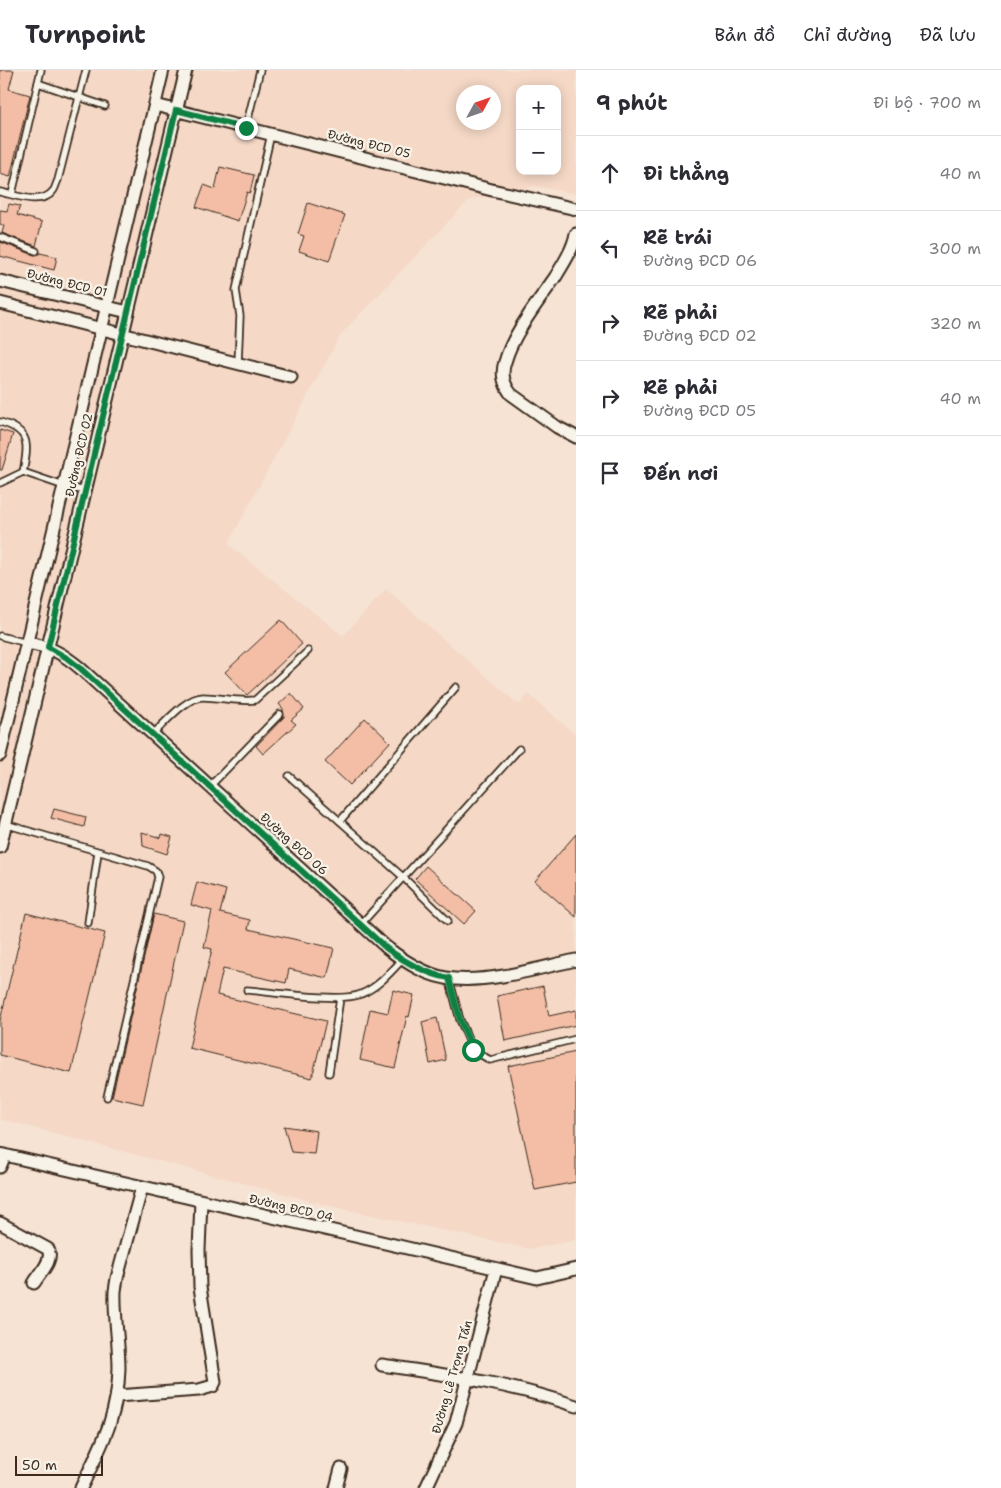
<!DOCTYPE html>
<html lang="vi">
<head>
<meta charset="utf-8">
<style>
	:root { --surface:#fff; --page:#f2f2f3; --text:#2b2b33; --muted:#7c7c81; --line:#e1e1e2 }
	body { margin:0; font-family:"Shantell Sans",sans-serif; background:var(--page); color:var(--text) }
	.controls { position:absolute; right:15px; top:15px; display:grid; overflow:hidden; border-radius:10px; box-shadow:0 2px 12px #0003 }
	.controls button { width:45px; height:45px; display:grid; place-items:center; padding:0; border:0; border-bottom:1px solid var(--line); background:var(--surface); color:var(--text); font:25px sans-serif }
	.compass { position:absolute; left:456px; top:15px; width:45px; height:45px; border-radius:50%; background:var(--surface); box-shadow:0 2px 12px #0003; rotate:50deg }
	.scale { position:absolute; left:15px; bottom:12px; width:88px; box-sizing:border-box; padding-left:5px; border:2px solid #3b2a1e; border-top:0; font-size:14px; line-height:18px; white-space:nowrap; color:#3b2a1e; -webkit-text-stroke:4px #f7f3e8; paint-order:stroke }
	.stop { position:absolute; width:15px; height:15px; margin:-11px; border:4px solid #0b8043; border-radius:50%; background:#fff }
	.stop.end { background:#0b8043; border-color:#fff; box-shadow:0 1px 5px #0008 }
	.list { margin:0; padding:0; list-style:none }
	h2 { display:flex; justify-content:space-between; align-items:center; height:65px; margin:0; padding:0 20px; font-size:21px }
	h2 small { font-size:16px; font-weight:400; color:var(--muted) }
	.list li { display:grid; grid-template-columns:32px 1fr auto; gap:15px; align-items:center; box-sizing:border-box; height:75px; padding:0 20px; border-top:1px solid var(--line) }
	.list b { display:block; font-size:19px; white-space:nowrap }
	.list p { margin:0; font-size:16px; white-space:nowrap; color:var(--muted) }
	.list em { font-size:16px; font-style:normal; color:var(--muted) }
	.icon { flex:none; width:28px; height:28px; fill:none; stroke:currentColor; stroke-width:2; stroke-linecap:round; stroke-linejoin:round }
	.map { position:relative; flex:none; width:576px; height:1418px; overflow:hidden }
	header { display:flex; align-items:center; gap:30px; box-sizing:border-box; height:70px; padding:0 25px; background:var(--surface); border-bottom:1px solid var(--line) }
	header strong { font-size:24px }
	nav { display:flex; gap:28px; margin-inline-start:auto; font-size:18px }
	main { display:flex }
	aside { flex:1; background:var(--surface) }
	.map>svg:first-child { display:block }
</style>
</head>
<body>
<header>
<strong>Turnpoint</strong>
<nav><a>Bản đồ</a><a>Chỉ đường</a><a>Đã lưu</a></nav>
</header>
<main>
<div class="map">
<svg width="576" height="1418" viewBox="0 0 576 1418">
	<rect width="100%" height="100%" fill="#f6e3d4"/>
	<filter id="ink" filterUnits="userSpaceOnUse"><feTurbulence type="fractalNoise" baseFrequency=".02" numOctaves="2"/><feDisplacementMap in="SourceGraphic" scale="10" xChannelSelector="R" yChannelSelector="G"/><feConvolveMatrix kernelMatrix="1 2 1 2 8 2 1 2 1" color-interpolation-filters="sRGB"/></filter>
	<g filter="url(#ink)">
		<!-- built -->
		<path fill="#f5d8c6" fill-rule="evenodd" d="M0 0H576V124L535 116 469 130 341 264 228 474 343 566 386 519 519 635 528 624 576 665V1170L530 1179 330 1136 0 1049ZM520 19H557V101H520ZM463 22H493V52H463Z"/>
		<!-- building -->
		<g fill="#f3bea5" stroke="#3b2a1e">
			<polygon points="0,0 14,0 9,19 30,25 10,107 0,104"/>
			<polygon points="220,97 254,105 250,123 247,122 238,151 196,137 204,115 215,119"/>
			<polygon points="308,133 345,145 329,191 299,181 304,166 298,164"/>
			<polygon points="9,134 20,136 17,145 42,152 36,176 2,163 4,156 0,154 0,140 7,141"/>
			<polygon points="0,172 34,185 40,183 57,187 54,200 0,186"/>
			<polygon points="0,360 13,364 2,400 0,400"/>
			<polygon points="281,550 302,574 247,625 225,602"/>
			<polygon points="291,623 304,639 291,650 296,654 263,684 256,676 284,647 283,639 279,634"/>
			<polygon points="365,648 390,672 350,715 325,692"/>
			<polygon points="54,739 86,747 84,757 51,748"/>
			<polygon points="142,762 161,768 162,764 172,767 167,784 143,776"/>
			<polygon points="576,764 576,847 535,811"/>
			<polygon points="426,796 476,841 464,854 415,809"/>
			<polygon points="197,812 226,820 220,843 250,850 248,859 334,878 327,908 289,899 286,913 223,899 217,925 326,951 312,1008 189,978 212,879 204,877 212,841 191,835"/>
			<polygon points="26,843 105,863 71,1003 0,985 0,951"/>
			<polygon points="154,844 183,851 143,1034 112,1027"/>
			<polygon points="543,916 549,946 576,940 576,955 505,971 497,926"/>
			<polygon points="393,920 414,925 409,947 407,946 395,998 360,990 370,939 388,943"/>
			<polygon points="437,948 446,990 430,994 422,952"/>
			<polygon points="576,982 576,1112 535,1120 508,996"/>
			<polygon points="284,1056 317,1061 314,1084 291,1082"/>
		</g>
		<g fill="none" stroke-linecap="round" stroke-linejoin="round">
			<defs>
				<g id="service">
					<polyline points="38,13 105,36"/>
					<polyline points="246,57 260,0"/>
					<path d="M0 122C15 125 42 136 53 121 55 119 56 114 58 110L86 0"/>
					<polyline points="12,124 41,0"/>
					<polyline points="0,167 36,181"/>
					<polyline points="238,293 240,246 236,220 271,64"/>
					<path d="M0 352C30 360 29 374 23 402"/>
					<polyline points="0,413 23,402 64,416 85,421"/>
					<polyline points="0,566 27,573"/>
					<path d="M153 664C165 653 186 627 203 627 220 627 237 632 255 630L308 581"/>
					<polyline points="289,706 403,807 448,851"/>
					<polyline points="210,716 280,644"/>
					<polyline points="340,751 456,617"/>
					<polyline points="5,754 148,796 156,801 158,807 107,1027"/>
					<polyline points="88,853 98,782"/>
					<polyline points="361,854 519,679"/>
					<polyline points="449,908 460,950 473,980 490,990 576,969"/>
					<path d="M247 920C272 922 341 933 361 924 378 917 390 903 402 890"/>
					<polyline points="329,1003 340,928"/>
				</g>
				<g id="minor">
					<polyline points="155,35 492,120 576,139"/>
					<path d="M576 164C573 179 564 193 556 206 539 231 513 263 505 292 501 303 504 315 511 324L557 357 576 367"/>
					<polyline points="0,211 128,242"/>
					<polyline points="0,233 291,307"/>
					<path d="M27 573C51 577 62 583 80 598L386 877C405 892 429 908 455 909 494 912 538 898 576 890"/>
					<polyline points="0,685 163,0"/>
					<polyline points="0,777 186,0"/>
					<polyline points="0,1084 537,1208 576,1199"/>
					<polyline points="0,1097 5,1085"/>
					<path d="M0 1153 48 1179C54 1190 40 1203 34 1213"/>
					<path d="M382 1295C447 1305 513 1314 576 1336"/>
					<polyline points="117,1326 199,1320 213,1316 215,1312 200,1217 199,1180 201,1131"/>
					<path d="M81 1418C101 1376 118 1347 119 1298 119 1272 114 1247 115 1221L117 1208 142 1117"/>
					<polyline points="336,1418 341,1399"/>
					<polyline points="426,1418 456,1353 496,1199"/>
				</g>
			</defs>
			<!-- service casing -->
			<use href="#service" stroke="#3b2a1e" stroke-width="9"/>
			<!-- minor casing -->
			<use href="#minor" stroke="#3b2a1e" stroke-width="15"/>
			<!-- service -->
			<use href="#service" stroke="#f7f3e8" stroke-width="5.5"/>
			<!-- minor -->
			<use href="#minor" stroke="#f7f3e8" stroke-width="11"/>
		</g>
	</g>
	<g fill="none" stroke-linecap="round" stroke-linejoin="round" filter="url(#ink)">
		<!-- route -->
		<path stroke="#0b8043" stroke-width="6" d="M246 58 176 40 48 577 67 588 80 598 386 878C405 892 425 904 449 908L460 950 473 980"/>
	</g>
	<g text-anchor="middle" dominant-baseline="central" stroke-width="4.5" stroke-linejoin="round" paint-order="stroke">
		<!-- street labels -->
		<g font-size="12" fill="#3b2a1e" stroke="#f7f3e8">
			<text transform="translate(369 74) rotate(14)">Đường ĐCD 05</text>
			<text transform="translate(67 213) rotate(14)">Đường ĐCD 01</text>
			<text transform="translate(79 385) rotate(-77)">Đường ĐCD 02</text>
			<text transform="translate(294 774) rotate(42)">Đường ĐCD 06</text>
			<text transform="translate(291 1138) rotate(13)">Đường ĐCD 04</text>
			<text transform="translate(452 1307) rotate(-74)">Đường Lê Trọng Tấn</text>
		</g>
	</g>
</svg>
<div class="controls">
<button>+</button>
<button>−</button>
</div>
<svg class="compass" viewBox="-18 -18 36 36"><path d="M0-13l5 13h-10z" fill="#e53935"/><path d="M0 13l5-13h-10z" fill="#7c7c81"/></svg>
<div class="scale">50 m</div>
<div class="stop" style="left:473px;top:980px"></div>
<div class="stop end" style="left:246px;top:58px"></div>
</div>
<aside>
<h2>9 phút<small>Đi bộ · 700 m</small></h2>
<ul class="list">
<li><svg class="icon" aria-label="ahead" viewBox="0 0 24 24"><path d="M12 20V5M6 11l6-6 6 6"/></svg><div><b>Đi thẳng</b></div><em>40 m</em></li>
<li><svg class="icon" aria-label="left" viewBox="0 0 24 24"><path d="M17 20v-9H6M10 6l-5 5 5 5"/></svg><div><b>Rẽ trái</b><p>Đường ĐCD 06</p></div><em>300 m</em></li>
<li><svg class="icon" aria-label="right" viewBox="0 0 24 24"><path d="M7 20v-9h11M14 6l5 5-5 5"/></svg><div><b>Rẽ phải</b><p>Đường ĐCD 02</p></div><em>320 m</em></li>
<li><svg class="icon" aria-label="right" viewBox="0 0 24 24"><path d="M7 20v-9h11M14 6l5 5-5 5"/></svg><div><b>Rẽ phải</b><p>Đường ĐCD 05</p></div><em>40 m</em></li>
<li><svg class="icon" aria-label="arrive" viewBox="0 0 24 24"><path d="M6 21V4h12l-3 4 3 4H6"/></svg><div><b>Đến nơi</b></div></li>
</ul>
</aside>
</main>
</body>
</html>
